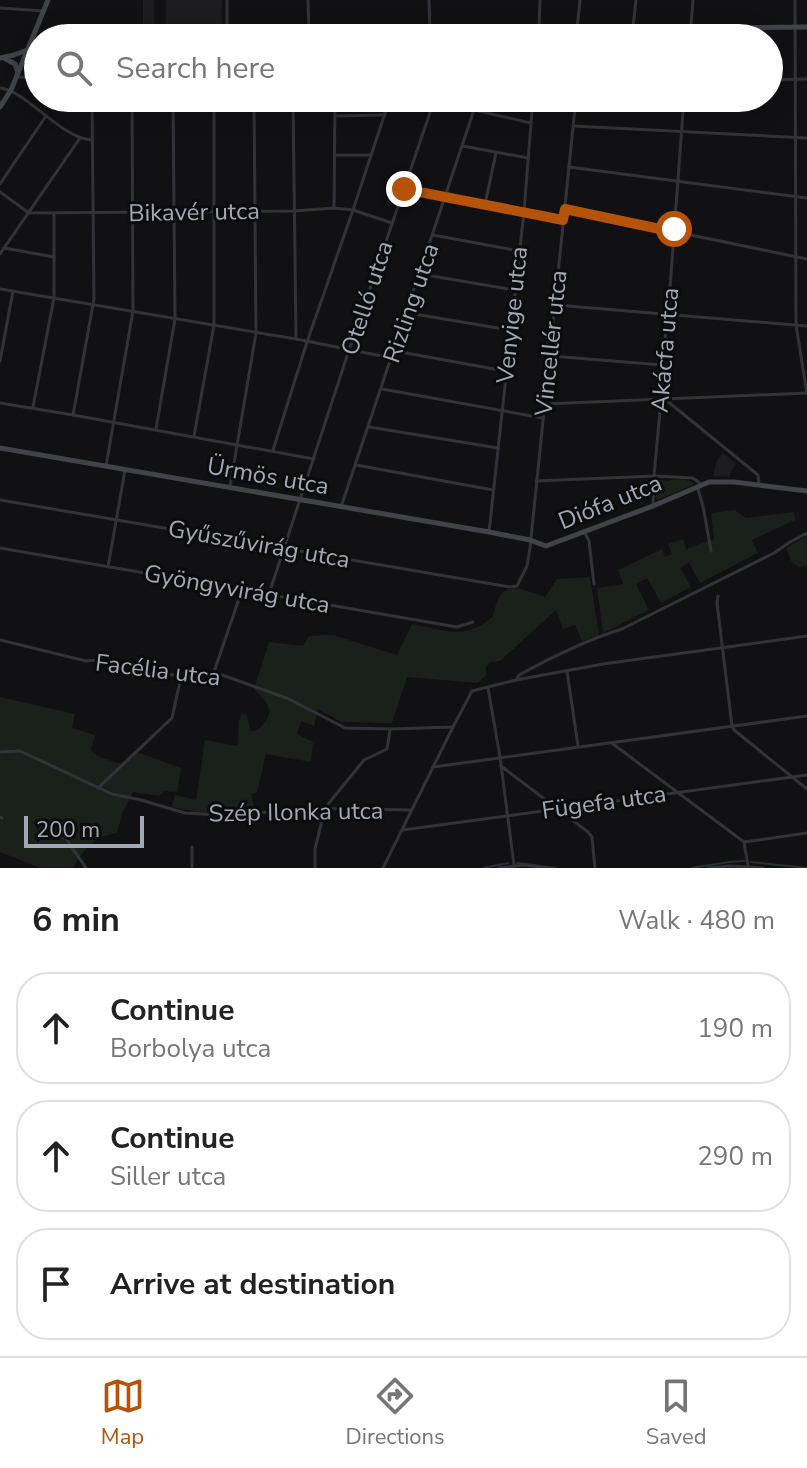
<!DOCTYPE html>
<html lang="en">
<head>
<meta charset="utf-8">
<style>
	:root { --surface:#fff; --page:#f2f2f2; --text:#222; --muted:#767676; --line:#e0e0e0; --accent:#b45309 }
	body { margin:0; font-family:"Nunito Sans",sans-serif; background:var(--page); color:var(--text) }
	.scale { position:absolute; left:24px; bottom:20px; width:120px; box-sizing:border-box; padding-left:8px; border:4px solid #a2a9b4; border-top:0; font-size:22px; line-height:28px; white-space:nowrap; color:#a2a9b4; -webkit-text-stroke:6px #0c0c0e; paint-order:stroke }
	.stop { position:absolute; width:24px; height:24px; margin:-18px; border:6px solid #b45309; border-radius:50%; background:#fff }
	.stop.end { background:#b45309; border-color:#fff; box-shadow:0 2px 8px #0008 }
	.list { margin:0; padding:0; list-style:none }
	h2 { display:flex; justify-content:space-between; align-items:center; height:104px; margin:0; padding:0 32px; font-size:34px }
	h2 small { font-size:26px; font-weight:400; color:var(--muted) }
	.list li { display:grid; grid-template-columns:52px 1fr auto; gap:24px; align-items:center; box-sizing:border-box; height:112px; margin:0 16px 16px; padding:0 16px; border:2px solid var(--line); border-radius:32px }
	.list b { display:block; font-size:30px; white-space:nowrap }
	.list p { margin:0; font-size:26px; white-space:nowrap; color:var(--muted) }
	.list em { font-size:26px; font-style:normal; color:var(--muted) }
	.icon { flex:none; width:44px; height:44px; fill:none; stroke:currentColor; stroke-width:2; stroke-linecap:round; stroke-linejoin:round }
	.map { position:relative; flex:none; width:807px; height:868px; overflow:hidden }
	.search { position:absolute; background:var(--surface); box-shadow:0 4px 20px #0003; left:24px; right:24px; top:24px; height:88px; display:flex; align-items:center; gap:20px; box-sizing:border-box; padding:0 28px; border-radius:44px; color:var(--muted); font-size:30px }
	.sheet { height:488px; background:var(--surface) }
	nav { display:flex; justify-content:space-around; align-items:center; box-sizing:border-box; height:112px; border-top:2px solid var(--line); background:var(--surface); font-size:22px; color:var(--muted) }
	nav a { display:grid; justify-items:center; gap:4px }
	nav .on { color:var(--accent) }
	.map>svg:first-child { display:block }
</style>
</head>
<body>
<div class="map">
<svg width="807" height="868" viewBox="0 0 807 868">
	<rect width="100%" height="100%" fill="#111113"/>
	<!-- built -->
	<g fill="#1d1d20">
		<rect x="143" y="0" width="11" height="28"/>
		<polygon points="166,0 222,0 222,26 219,29 166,28"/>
		<polygon points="723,453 736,464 732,470 729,477 713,476 716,462"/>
	</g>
	<!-- green -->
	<g fill="#19211a">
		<path d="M657 479 668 481C674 478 688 479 693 483V485L658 500 655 497Z"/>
		<polygon points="735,510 746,518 794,512 795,520 752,540 758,553 700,583 689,563 680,568 691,587 661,603 647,578 636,584 649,610 603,633 597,588 623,584 618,570 662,549 665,557 672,554 668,544 683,539 686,549 714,539 711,513"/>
		<polygon points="807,536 807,565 799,567 791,561 786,548"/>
		<path d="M590 577 599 635 582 641 575 625 563 629 556 610 500 661 490 662 486 667V675L478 683 407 677 392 723 341 722 318 709 314 726 301 721 297 734 313 742 311 762 266 754 257 792 251 794 255 810C228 816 199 813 172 807L175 795 196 800 205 740 238 746 239 720 242 714 246 715C249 720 248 725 251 731L258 730 266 721 270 712 266 702 254 689 269 642 303 646 309 636 333 635 397 655 412 624C444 630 467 641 493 616 501 578 515 587 545 597L557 579Z"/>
		<path d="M0 697 75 714 72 728 95 735 91 750 97 756 121 764 134 751 181 768 177 792 164 791 159 796 133 792 122 814 117 833C92 838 85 848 73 868H41L0 852Z"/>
	</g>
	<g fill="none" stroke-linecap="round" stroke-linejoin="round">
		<!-- stream -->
		<g stroke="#273137" stroke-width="2">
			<polyline points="751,862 807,868"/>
			<polyline points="517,863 556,868"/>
			<polyline points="483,868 508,863"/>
			<polyline points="691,868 729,862 744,861"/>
		</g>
		<!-- street -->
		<g stroke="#323338" stroke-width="3">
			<polyline points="227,0 227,33"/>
			<polyline points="308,0 309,32"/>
			<polyline points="429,0 430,31"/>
			<polyline points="795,0 796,325 807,394"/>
			<polyline points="0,8 43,11"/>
			<polyline points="633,28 636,0"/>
			<polyline points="577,29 580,0"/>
			<polyline points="539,30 540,0"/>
			<polyline points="690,38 693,0"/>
			<polyline points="18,77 38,78"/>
			<polyline points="769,80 807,79"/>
			<path d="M0 88C26 90 59 137 91 140"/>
			<polyline points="293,98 296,338"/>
			<polyline points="474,110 531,123"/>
			<polyline points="337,116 385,115"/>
			<polyline points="573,126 807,138"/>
			<polyline points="463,146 528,158"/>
			<polyline points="335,155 371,155"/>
			<polyline points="569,167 807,198"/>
			<polyline points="0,184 46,116"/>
			<polyline points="404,189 563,220"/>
			<polyline points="0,192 29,213 294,211 334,208 353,210 392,223"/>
			<polyline points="485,204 496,153"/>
			<polyline points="334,208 335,98"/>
			<polyline points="565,209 807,259"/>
			<polyline points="433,235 519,251"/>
			<polyline points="4,248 54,257"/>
			<polyline points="0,254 80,138"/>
			<polyline points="420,274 515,290"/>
			<polyline points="0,289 296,339 392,358"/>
			<polyline points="556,305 807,326"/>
			<polyline points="408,313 510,330"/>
			<polyline points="395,351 505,371"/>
			<polyline points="551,356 662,365"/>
			<polyline points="0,361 13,291"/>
			<polyline points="382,389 543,418"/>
			<polyline points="666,400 758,475 759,484"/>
			<polyline points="0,403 73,415 314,459"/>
			<polyline points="545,404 807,393"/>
			<polyline points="33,407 54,298 54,213"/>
			<polyline points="73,415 94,299 92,98"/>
			<polyline points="369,427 498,448"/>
			<polyline points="156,429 175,319 173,98"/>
			<polyline points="194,436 214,325 214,98"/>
			<polyline points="273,450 307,342 353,210 390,98"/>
			<polyline points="356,465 493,490"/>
			<polyline points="106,466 133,311 132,98"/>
			<polyline points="536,481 654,476 693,478 701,484"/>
			<polyline points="697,486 703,506 711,551"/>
			<polyline points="230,487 256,333 254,98"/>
			<polyline points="0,500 510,587 517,586 527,566 530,548 576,98"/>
			<polyline points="653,505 654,476 661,400 662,365 668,315 684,98"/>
			<polyline points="341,507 478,98"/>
			<polyline points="489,532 524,212 533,98"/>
			<polyline points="585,533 589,541 594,584"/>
			<polyline points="0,548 457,627 473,622"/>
			<polyline points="108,567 125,470"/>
			<polyline points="269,594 349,350 435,98"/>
			<polyline points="718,596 717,603 732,726 734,730 807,789"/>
			<polyline points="0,640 86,661 107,659 181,677 214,672 289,699 345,728 391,729 453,727"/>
			<polyline points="567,671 578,746"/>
			<polyline points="214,672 242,590"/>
			<path d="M516 680 519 675C552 657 586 640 622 629L774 553 790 542 807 533"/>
			<polyline points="488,688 500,757 514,865"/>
			<polyline points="613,744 744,842 748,866"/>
			<polyline points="0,752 20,751 112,794 141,800 185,813 239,816 294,808 411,810"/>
			<polyline points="501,766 588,832 592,837 595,868"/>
			<polyline points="433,767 807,716"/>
			<polyline points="98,788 172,718 181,677"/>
			<polyline points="0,817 2,818"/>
			<polyline points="403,830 807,775"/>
			<polyline points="61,837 65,837 86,868"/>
			<polyline points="744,842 807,833"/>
			<polyline points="192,868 192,847"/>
			<polyline points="315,868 315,849 325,808 364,760 387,749 390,730"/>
			<polyline points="383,868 453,727 472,691 516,680 603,664 807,636"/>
			<polyline points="498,868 525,865 545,868"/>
			<polyline points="708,868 730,866 763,868"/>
		</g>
		<!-- secondary -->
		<g stroke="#404348" stroke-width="5">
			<polyline points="189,33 215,35 807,27"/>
			<polyline points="60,38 93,34 192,33"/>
			<polyline points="0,58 14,55 38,46"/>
			<polyline points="4,58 15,64 18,72"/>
			<polyline points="0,107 11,90 48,0"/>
			<polyline points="0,448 489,532 530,540 546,546 653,506 709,482 734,482 807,491"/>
		</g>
	</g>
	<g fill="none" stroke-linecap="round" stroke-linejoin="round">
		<!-- route -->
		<polyline stroke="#b45309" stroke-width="10" points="404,189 563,220 565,209 674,232 674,229"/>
	</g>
	<g text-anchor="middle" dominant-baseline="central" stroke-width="6" stroke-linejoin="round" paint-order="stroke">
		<!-- street labels -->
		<g font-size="24" fill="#a2a9b4" stroke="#0c0c0e">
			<text transform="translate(194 212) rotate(-1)">Bikavér utca</text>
			<text transform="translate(367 298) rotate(-72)">Otelló utca</text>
			<text transform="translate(411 303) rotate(-71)">Rizling utca</text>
			<text transform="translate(512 315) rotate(-84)">Venyige utca</text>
			<text transform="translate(551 343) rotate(-84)">Vincellér utca</text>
			<text transform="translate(665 350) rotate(-85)">Akácfa utca</text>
			<text transform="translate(268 476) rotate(10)">Ürmös utca</text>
			<text transform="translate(610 502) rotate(-22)">Diófa utca</text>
			<text transform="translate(259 544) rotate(10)">Gyűszűvirág utca</text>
			<text transform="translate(237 589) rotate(10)">Gyöngyvirág utca</text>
			<text transform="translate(158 670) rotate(7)">Facélia utca</text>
			<text transform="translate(604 802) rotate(-8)">Fügefa utca</text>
			<text transform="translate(296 812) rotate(-1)">Szép Ilonka utca</text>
		</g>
	</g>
</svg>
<div class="scale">200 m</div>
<div class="stop" style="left:674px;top:229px"></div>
<div class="stop end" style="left:404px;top:189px"></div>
<div class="search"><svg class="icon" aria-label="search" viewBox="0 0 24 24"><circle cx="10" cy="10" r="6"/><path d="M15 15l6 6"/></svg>Search here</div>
</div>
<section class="sheet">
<h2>6 min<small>Walk · 480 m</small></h2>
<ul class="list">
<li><svg class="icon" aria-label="ahead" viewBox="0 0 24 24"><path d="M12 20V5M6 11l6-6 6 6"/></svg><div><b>Continue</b><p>Borbolya utca</p></div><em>190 m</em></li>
<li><svg class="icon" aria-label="ahead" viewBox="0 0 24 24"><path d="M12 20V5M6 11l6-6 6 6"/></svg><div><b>Continue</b><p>Siller utca</p></div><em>290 m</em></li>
<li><svg class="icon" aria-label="arrive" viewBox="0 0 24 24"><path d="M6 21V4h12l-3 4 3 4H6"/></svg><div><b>Arrive at destination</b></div></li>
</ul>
</section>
<nav>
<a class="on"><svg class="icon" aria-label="map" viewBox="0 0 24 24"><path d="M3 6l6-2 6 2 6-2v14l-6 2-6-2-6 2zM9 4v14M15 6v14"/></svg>Map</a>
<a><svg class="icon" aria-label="directions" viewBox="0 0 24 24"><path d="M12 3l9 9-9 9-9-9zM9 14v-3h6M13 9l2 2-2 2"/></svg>Directions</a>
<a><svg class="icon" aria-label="saved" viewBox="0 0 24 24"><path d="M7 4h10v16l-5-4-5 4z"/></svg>Saved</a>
</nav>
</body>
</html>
